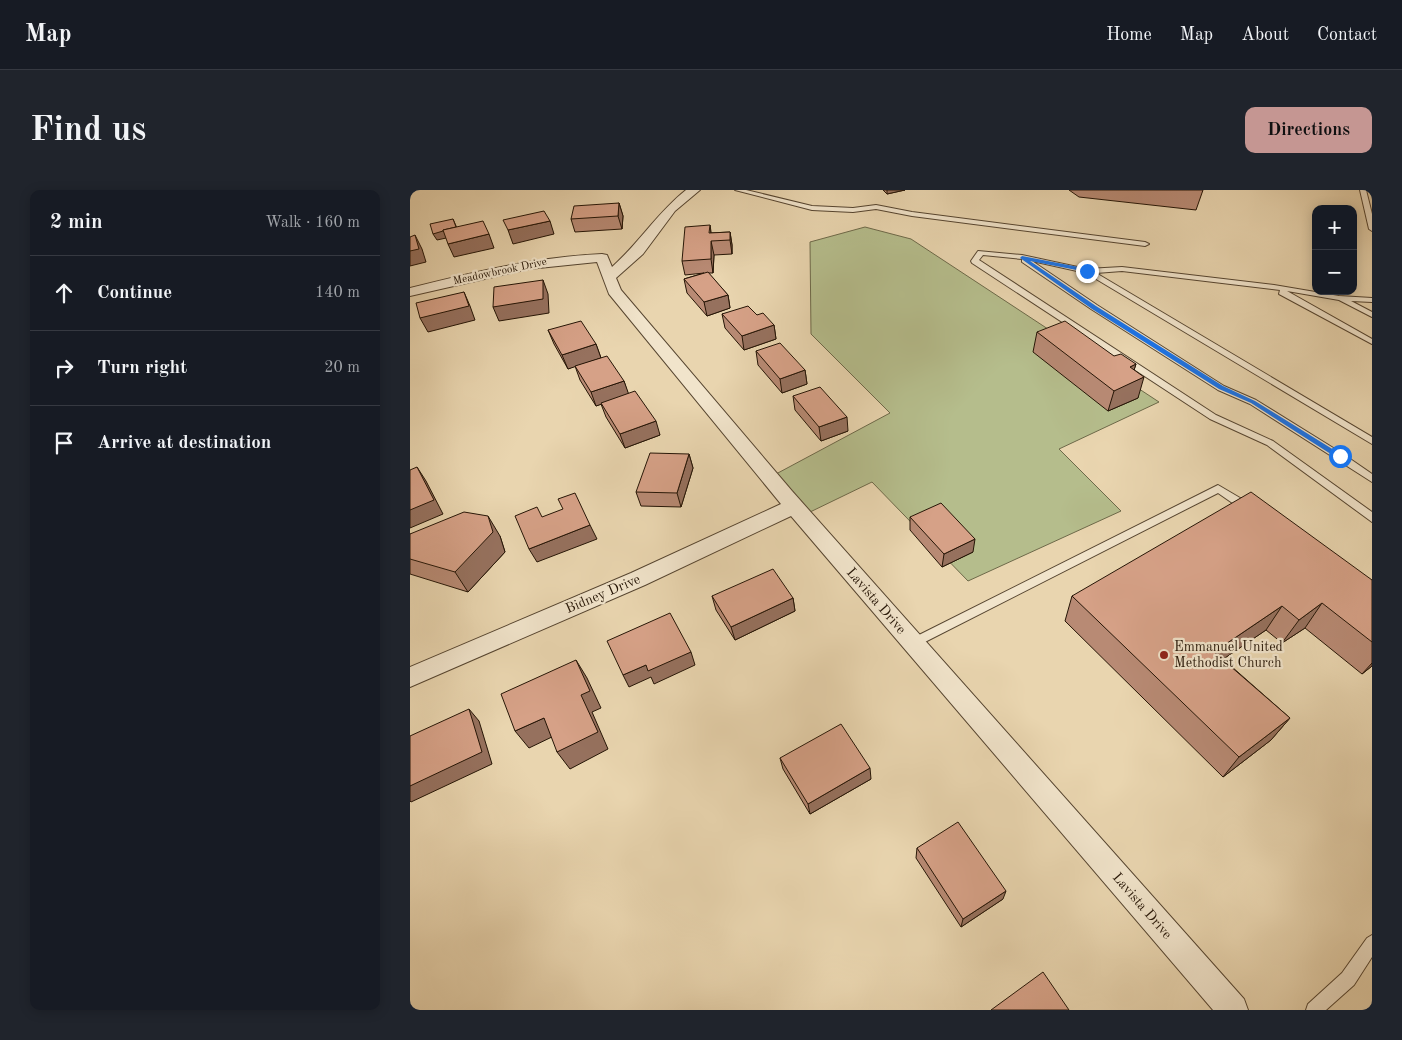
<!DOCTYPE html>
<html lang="en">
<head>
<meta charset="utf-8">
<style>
	:root { --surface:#171b24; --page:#20242c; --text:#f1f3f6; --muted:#9ea1a6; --line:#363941; --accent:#c59692 }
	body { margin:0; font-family:"Old Standard TT",serif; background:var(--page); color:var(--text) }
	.controls { position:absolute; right:15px; top:15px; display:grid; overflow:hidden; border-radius:10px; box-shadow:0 2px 12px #0003 }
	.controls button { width:45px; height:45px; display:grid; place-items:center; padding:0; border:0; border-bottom:1px solid var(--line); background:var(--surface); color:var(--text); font:25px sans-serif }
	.stop { position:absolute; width:15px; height:15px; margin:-11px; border:4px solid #1a73e8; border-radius:50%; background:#fff }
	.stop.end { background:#1a73e8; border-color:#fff; box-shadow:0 1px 5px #0008 }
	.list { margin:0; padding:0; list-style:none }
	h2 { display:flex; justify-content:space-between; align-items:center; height:65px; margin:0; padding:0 20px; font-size:21px }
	h2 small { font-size:16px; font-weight:400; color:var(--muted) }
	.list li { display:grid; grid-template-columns:32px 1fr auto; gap:15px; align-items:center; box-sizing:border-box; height:75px; padding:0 20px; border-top:1px solid var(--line) }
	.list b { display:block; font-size:19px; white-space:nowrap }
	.list em { font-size:16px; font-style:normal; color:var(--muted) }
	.icon { flex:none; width:28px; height:28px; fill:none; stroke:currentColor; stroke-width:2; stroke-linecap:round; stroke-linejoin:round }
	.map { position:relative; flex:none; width:962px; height:820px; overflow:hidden; border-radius:10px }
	header { display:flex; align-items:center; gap:30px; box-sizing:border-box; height:70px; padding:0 25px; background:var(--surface); border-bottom:1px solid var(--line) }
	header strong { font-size:24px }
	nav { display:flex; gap:28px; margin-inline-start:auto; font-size:18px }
	.intro { display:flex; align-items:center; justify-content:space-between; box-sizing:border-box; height:120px; padding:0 30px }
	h1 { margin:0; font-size:35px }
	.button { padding:12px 22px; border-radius:10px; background:var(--accent); color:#111; font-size:18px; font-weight:700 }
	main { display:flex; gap:30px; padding:0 30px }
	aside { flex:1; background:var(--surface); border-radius:10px; box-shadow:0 2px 12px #0003 }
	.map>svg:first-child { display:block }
</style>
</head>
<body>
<header>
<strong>Map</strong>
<nav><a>Home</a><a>Map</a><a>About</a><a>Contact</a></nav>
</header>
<div class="intro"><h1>Find us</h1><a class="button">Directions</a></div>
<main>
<aside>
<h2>2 min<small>Walk · 160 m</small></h2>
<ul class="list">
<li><svg class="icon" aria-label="ahead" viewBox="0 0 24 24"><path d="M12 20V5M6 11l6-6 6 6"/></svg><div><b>Continue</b></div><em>140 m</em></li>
<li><svg class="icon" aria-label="right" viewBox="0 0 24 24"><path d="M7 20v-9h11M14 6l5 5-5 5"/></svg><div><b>Turn right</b></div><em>20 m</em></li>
<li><svg class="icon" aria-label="arrive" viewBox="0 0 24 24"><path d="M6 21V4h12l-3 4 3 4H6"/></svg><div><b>Arrive at destination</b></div></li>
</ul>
</aside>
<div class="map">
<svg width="962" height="820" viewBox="0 0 962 820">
	<rect width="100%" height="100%" fill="#e9d5af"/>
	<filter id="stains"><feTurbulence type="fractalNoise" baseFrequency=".004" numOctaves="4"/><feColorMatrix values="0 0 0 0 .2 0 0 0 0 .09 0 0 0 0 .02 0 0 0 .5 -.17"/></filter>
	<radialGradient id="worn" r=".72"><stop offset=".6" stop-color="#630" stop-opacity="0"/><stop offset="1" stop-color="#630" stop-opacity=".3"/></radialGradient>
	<!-- green -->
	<polygon fill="#b5bd8c" stroke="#6d6949" points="455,37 501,49 749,212 649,259 711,321 558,391 462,292 398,323 366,284 480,223 401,144 400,52"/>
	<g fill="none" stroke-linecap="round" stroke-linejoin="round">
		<defs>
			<g id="lane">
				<polygon points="325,0 336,0 402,16 443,18 466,15 502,22 735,52 739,54 735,56 502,26 466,19 443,22 402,20"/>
				<polygon points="950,0 956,0 962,24 962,41 959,39"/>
				<polygon points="568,61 612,65 677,79 712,77 864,95 929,106 962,108 962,112 941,111 962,122 962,127 929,110 877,101 962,149 962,154 869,104 870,100 712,81 686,83 962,247 962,254 676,83 622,71 687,115 814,196 846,210 933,264 962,284 962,292 840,214 808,200 681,119 612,72 612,69 573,65 569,70 806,225 863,251 962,322 962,332 857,255 800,229 562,73 561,71"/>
				<polygon points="808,295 842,315 843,318 842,321 834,321 808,303 507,456 503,458 499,456 497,453 499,450"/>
				<polygon points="962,745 962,767 944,795 916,820 896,820 898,814 932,783 957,748"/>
			</g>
			<path id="street" d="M276 0H290L265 21 233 64 206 88 211 100 382 301 834 809 838 820H803L381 326 235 395 0 497V477L221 383 371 314 199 104 187 72 119 79 0 106V98C64 82 126 67 192 64L197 65 202 77C229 53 248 22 276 0Z"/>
		</defs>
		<!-- lane casing -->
		<use href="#lane" stroke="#564530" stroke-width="2"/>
		<!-- street casing -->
		<use href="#street" stroke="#564530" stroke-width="2"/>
		<!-- lane -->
		<use href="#lane" fill="#f1e4cb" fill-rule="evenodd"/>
		<!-- street -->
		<use href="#street" fill="#f1e4cb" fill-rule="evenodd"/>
	</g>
	<!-- wall -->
	<g fill="#b88a74" stroke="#251506">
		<polygon points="473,0 495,0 477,4"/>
		<polygon points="659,0 793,0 786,20 669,7"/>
		<polygon points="209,13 213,26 212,39 165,42 161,29"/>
		<polygon points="320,42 322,55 322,64 304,65 303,83 298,83 318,105 320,118 297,126 277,103 274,89 294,83 275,85 272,71 301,43"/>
		<polygon points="312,124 347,125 364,135 366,149 334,160 315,138"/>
		<polygon points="138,140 186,154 191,168 214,191 218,204 250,245 215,258 196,227 191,214 186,216 170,190 165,176 158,179 144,154"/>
		<polygon points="627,142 726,174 724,180 728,208 698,221 623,162"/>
		<polygon points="346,161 395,180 397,194 372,203 348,175"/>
		<polygon points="383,206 438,241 411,251 385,220"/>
		<polygon points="279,264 283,278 271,317 231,316 226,302"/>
		<polygon points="500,327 563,362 532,377 500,340"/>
		<polygon points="0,344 90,346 95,362 58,402 0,384"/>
		<polygon points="962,390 962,476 952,484 895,438 872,453 856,440 813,469 880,528 861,550 813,587 655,431 662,406"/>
		<polygon points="302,406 383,408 385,421 325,450 306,420"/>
		<polygon points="370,568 461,589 400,624 373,579"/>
		<polygon points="507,658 593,709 551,737 506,668"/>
	</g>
	<!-- shaded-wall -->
	<g fill="#96715e" stroke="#251506">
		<polygon points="477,0 495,0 477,4"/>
		<polygon points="209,13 213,26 212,39 208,26"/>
		<polygon points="43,29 50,45 27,50 23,44"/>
		<polygon points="140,31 144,44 103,54 98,40"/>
		<polygon points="300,35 302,48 301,51 304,65 303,83 301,69"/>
		<polygon points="320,42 322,55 322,64 320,50"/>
		<polygon points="79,44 84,58 44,67 38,54"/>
		<polygon points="5,45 12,59 16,72 0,76 0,61"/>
		<polygon points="133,90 138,104 139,123 89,131 83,117"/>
		<polygon points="54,102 60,116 65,130 18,142 10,128"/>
		<polygon points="318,105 320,118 297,126 294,112"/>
		<polygon points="364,135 366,149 334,160 332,146"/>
		<polygon points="186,154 191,168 158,179 152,165"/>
		<polygon points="726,174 720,193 734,187 728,208 698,221 704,201 720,177"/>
		<polygon points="395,180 397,194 372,203 370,189"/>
		<polygon points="214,191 219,205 186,216 181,202"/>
		<polygon points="437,227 438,241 411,251 409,237"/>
		<polygon points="246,231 250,245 215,258 210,244"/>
		<polygon points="279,264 283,278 271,317 267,303"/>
		<polygon points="7,277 16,291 33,324 0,338 0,320"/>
		<polygon points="78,326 90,346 95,362 58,402 45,382"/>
		<polygon points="180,335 187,349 127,372 119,359"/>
		<polygon points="565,349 563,362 532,377 534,364"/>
		<polygon points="383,408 385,421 325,450 321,437"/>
		<polygon points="912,413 895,438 872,453 889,430"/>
		<polygon points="872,416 856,440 790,485 804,462"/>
		<polygon points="281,462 285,475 244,494 241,487 219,497 213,485 236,475"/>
		<polygon points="166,470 177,488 191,518 182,522 198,559 160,579 147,562"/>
		<polygon points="962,473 962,476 952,484"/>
		<polygon points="59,519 69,531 82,574 1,612 0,611 0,596"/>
		<polygon points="134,528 146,545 119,558 105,541"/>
		<polygon points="880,528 861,550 813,587 829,567"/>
		<polygon points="460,578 461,589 400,624 398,614"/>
		<polygon points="596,701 593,709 551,737 553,729"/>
	</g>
	<!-- building -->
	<g fill="#d6a187" stroke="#251506">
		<polygon points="209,13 208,26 161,29 164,16"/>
		<polygon points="134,21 140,31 98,40 93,30"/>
		<polygon points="43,29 46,37 33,40 33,41 23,44 20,34"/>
		<polygon points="73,31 79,44 38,54 33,40"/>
		<polygon points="300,35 299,43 320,42 320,50 301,51 301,69 272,71 275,37"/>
		<polygon points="5,45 9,59 0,61 0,47"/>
		<polygon points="298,82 318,105 294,112 274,89"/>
		<polygon points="133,90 133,109 83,117 84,97"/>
		<polygon points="54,102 59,116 10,128 6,113"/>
		<polygon points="338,116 347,125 353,123 364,135 332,146 312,124"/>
		<polygon points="171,131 186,154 152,165 138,140"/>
		<polygon points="655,131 704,166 711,164 726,174 720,177 734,187 704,201 627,142"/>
		<polygon points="370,153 395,180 370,189 346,161"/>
		<polygon points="197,166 214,191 181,202 165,176"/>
		<polygon points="410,197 437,227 409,237 383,206"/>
		<polygon points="225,201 246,231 210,244 191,213"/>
		<polygon points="240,263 279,264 267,303 226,302"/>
		<polygon points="7,277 24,310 0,320 0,280"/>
		<polygon points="841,302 962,390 962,452 912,413 889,430 872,416 804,462 880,528 829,567 662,406"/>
		<polygon points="165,303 180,335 119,359 105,326 127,317 132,327 153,319 148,309"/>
		<polygon points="531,313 565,349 534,364 500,327"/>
		<polygon points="54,322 78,326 83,342 45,382 0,369 0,344"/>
		<polygon points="363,379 383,408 321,437 302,406"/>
		<polygon points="260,423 281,462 238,481 236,475 213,485 197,451"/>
		<polygon points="166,470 180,501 171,505 188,542 147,562 134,528 105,541 91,504"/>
		<polygon points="59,519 72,562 0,596 0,546"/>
		<polygon points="431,534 460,578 398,614 370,568"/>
		<polygon points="548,632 596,701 553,729 507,658"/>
		<polygon points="633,782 659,820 581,820"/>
	</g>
	<!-- route -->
	<polygon fill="#1a73e8" points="612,66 679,79 677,82 620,71 686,116 813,196 845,211 932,265 932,268 927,268 841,213 809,199 682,119 610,68"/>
	<!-- markers -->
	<circle fill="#8f2418" stroke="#f1e4cb" stroke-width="2" cx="754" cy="465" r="5"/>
	<g text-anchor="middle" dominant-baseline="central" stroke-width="4.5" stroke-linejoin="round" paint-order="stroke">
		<!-- far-street labels -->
		<g font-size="11" fill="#251506" stroke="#f1e4cb">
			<text transform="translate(90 82) rotate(-12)">Meadowbrook Drive</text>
		</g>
		<!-- street labels -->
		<g font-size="14" fill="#251506" stroke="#f1e4cb">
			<text transform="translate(193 404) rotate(-23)">Bidney Drive</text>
			<text transform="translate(466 411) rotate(49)">Lavista Drive</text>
			<text transform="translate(732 716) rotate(49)">Lavista Drive</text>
		</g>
		<!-- poi labels -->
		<g font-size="14" fill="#251506" stroke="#f1e4cb" text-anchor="start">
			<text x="764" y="457">Emmanuel United<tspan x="764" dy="16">Methodist Church</tspan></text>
		</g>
	</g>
	<rect width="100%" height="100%" filter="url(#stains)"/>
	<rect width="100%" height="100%" fill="url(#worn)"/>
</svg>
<div class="controls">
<button>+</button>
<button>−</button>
</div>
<div class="stop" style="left:930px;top:266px"></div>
<div class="stop end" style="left:677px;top:81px"></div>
</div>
</main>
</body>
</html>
